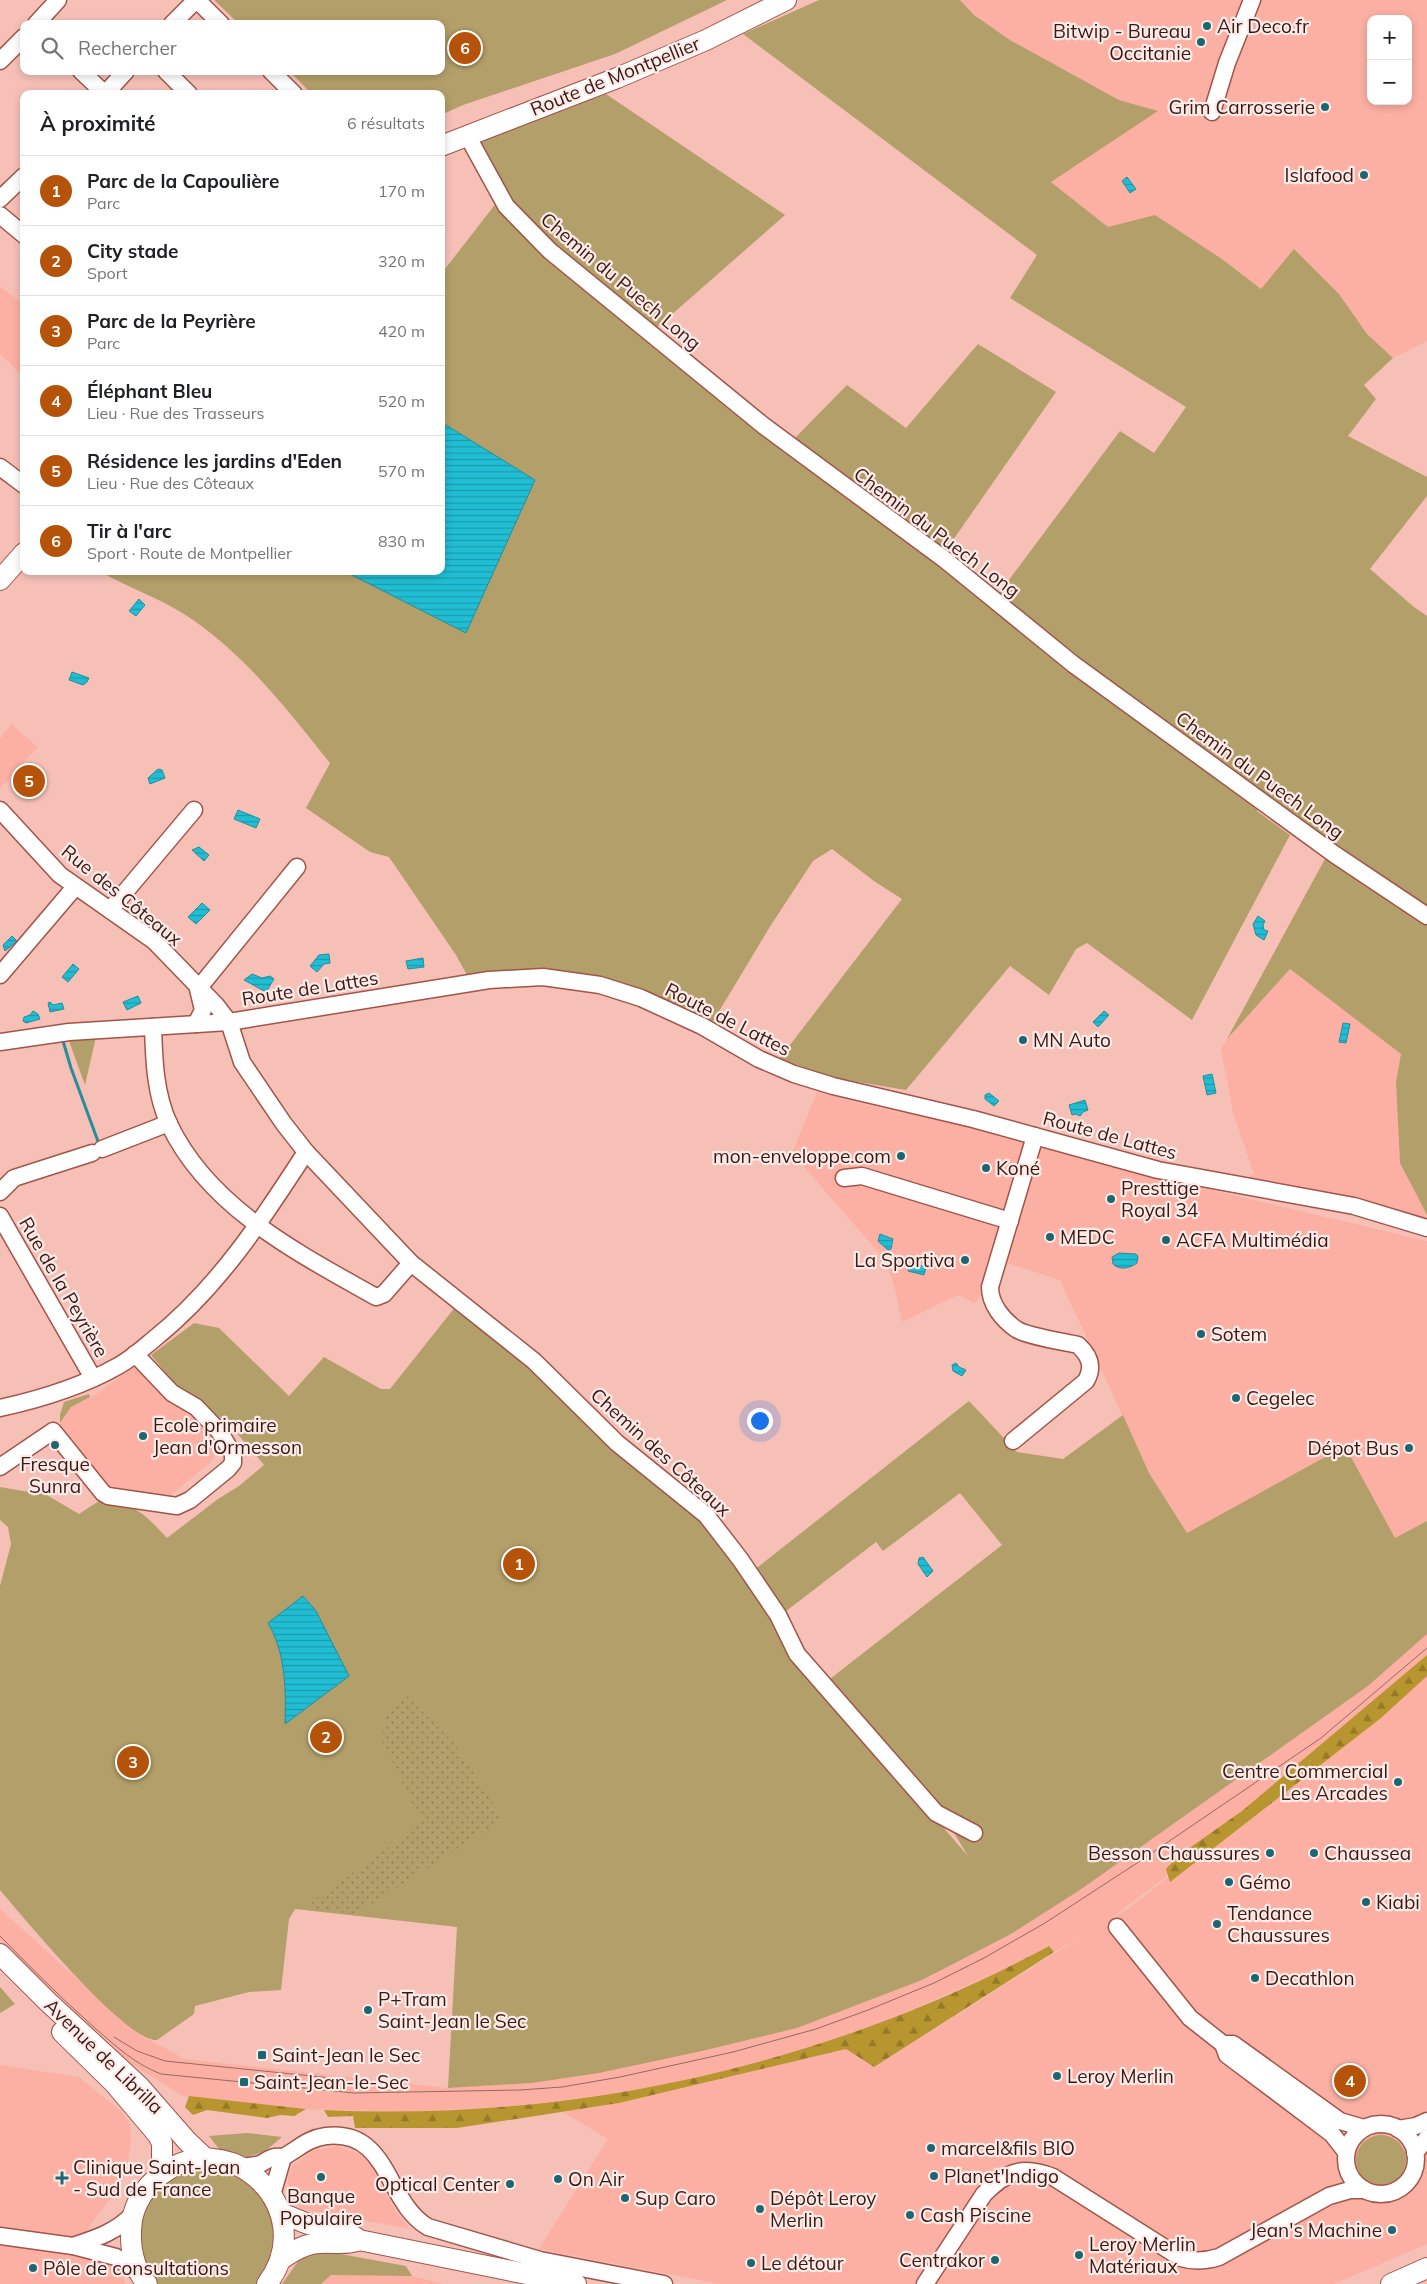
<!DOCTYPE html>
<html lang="fr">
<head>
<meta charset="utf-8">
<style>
	:root { --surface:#fff; --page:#f6f6f6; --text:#202124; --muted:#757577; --line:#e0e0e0; --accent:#b45309 }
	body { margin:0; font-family:Mulish,sans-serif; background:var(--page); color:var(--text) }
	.controls { position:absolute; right:15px; top:15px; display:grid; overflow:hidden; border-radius:10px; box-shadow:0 2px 8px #0003 }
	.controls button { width:45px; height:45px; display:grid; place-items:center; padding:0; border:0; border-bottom:1px solid var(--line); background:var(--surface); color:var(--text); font:25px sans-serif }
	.you { position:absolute; left:759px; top:1420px; width:18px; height:18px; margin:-12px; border:4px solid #fff; border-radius:50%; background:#1a73e8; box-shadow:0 0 0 8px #1a73e833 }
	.badge { display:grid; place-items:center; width:32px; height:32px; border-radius:50%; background:var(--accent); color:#fff; font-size:16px; font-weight:700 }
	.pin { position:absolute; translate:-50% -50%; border:2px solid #fff; box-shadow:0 1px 5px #0006 }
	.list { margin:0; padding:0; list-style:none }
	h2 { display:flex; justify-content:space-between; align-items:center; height:65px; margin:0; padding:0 20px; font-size:21px }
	h2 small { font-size:16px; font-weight:400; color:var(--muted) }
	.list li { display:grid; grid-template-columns:32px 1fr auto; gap:15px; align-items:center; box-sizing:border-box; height:70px; padding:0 20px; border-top:1px solid var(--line) }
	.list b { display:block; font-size:19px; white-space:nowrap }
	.list p { margin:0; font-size:16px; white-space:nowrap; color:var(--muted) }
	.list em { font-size:16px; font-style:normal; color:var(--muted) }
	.icon { flex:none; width:28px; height:28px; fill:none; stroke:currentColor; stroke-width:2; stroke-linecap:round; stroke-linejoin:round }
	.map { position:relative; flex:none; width:1427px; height:2284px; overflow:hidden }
	.search { position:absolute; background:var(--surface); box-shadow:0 2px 8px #0003; left:20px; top:20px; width:425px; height:55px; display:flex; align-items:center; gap:12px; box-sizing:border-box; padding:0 18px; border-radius:10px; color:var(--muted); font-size:19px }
	.panel { position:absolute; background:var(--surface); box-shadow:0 2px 8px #0003; left:20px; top:90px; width:425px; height:485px; border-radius:10px }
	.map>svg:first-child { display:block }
</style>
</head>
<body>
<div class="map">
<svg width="1427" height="2284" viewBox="0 0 1427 2284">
	<defs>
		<pattern id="forest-firs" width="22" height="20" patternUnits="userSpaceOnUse" patternTransform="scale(1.25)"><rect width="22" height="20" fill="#b7952f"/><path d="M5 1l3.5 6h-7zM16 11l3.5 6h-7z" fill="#967927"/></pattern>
		<pattern id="garden-dots" width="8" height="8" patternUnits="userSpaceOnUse" patternTransform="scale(1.25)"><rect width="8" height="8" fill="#b39f69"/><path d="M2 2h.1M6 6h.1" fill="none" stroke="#938155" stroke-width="1.8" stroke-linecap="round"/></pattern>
		<pattern id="water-rules" width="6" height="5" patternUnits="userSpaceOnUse" patternTransform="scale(1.25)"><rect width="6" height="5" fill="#20bed4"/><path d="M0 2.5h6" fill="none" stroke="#1d9aab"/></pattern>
	</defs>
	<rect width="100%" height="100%" fill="#f6c0b7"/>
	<!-- built -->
	<g fill="#fcb0a3" fill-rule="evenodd">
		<path d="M960 0H1427V341L1393 358 1367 334 1339 294 1295 250 1261 289 1222 259 1155 216 1108 227 1051 182 1157 111 1119 100 1010 40 974 15ZM1371 19H1408V101H1371Z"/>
		<polygon points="0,286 24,305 24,377 0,354"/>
		<polygon points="11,724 38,747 0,788 0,739"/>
		<polygon points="1290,969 1401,1054 1396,1082 1400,1163 1427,1215 1423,1221 1247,1180 1251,1175 1254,1174 1233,1112 1221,1049 1227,1039"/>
		<polygon points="817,1092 892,1111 939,1118 1009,1136 1090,1161 1427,1241 1427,1521 1395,1539 1345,1446 1187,1533 1149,1473 1060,1280 1004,1262 975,1303 958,1295 902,1322 894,1286 885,1260 792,1153"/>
		<polygon points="135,1366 141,1370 158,1390 188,1408 220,1441 215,1444 217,1449 212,1461 171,1495 113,1490 86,1464 60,1423 71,1407 98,1393"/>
		<path d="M1427 1634V2244L1334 2284H720L539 2249 608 2139 563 2112 619 2103 846 2049 874 2067 1087 1933 1054 1952 1048 1946 1016 1964 888 2020 807 2049 711 2075 621 2093 528 2105 406 2112 306 2109 183 2096 127 2061 42 1983 0 1940V1909L137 2033 185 2059 448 2088 532 2083 599 2073 797 2028 922 1980 1011 1934 1080 1890 1368 1686ZM1278 1791 1129 1908 1113 1918V1917Z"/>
		<polygon points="0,2065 79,2077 122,2112 130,2124 131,2143 127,2168 119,2187 88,2228 93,2252 116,2269 127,2284 0,2284"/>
		<polygon points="337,2146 360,2154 369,2162 395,2211 410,2229 302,2209 290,2199 288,2178 292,2166 312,2151"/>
		<polygon points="331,2275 412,2276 443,2284 321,2284"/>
	</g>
	<!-- green -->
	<g fill="#b39f69">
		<polygon points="214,0 727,0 615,54 463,105 441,115 441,94 312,94 289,71 441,71 441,24 239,24"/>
		<polygon points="819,0 960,0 974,15 1010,40 1119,100 1158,111 1051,182 1108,227 1155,215 1222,259 1261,289 1294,249 1339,294 1367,334 1393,358 1364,385 1376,399 1348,436 1427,477 1427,496 1370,569 1414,607 1427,616 1427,911 1183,740 997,596 1120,431 1154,453 1186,407 1010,298 1037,255 743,34"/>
		<polygon points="606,94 785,215 653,331 508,203 473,141"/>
		<path d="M497 202 547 253 1260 805 1257 811 1290 835 1192 1020 1087 943 1076 949 1049 995 1010 966 906 1090 828 1077 780 1058 902 899 874 881 832 849 813 861 771 925 712 1023 638 989 467 975 456 955 389 857 370 852 306 808 330 763C287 709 243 652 184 614 157 597 127 587 99 571H441V274Z"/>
		<polygon points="978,344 1056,392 944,553 790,443 847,385 906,428"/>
		<polygon points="1326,857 1427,922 1427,1215 1400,1163 1396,1082 1401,1054 1290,969 1227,1039"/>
		<polygon points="96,1037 85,1085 69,1041"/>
		<path d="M456 1306 516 1353 716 1531 862 1734 968 1856 939 1808 826 1682 1002 1545 960 1493 883 1551 876 1542 781 1615 754 1570 969 1401 1017 1452 1063 1459 1123 1415 1149 1473 1187 1533 1345 1446 1395 1538 1427 1521V1634L1368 1686 1080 1890 1011 1934 922 1980 797 2028 702 2051 599 2073 532 2083 448 2088 457 1927 295 1909 289 1919 281 1990 249 1992 195 2006 194 2014 157 2040C127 2043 23 1917 0 1890V1586L11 1544 8 1527 0 1520V1487L29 1492 40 1491 79 1514 102 1499C137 1506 143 1512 167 1538L218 1499 239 1486 264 1465 231 1426 173 1382 151 1355 194 1323 219 1328 289 1396 324 1357 381 1389H390Z"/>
		<polygon points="89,1394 90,1397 71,1407 60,1423 60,1415 64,1402"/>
		<polygon points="0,1987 15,2004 0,2013"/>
		<polygon points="247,2133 282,2137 264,2152 247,2157 219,2149 209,2136"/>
		<circle cx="1381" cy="2160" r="25"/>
		<polygon points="203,2166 242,2175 269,2203 276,2242 262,2278 256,2284 158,2284 143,2262 139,2223 148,2198 178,2173"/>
		<polygon points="319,2250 406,2266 412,2276 331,2275 321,2284 282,2284 299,2260"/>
	</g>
	<!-- forest -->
	<g fill="url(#forest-firs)">
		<polygon points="1427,1655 1427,1676 1381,1718 1170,1882 1166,1869 1178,1856 1242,1811"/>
		<path d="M1049 1946 1054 1952 874 2067 846 2049 619 2103 457 2128H355L353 2116 328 2117 324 2110C575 2122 828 2065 1049 1946Z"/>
		<polygon points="189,2096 306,2109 294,2116 280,2115 267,2118 207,2110 193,2115 185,2107"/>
	</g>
	<!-- garden -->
	<polygon fill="url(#garden-dots)" points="406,1695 456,1745 503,1819 356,1914 309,1908 313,1901 422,1823 382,1741 385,1711 391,1708"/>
	<!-- water -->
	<g fill="url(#water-rules)" stroke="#288c9a">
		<polygon points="1127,177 1136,189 1130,193 1122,181"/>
		<polygon points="441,422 535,480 466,633 344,571 441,571"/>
		<polygon points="139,599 145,605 136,616 129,611"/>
		<polygon points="72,672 89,678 87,682 83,685 69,680"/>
		<polygon points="158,769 162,770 165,778 150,784 148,778"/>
		<polygon points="238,810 260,819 256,828 234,819"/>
		<polygon points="199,847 209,855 204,861 192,850"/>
		<polygon points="202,903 210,910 196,924 188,917"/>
		<polygon points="1258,916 1265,921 1263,925 1264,930 1268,931 1264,940 1256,935 1253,924"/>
		<polygon points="12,936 17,941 5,951 3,945"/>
		<polygon points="329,954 330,963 324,964 317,972 310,966 319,955"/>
		<polygon points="423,958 424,967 408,969 406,961"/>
		<polygon points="73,964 79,969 68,982 62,977"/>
		<polygon points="252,974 262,978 270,976 274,979 266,992 244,980"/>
		<polygon points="138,996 141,1003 127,1010 123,1002"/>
		<polygon points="50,1002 53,1005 62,1003 64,1009 50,1012 48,1003"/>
		<polygon points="33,1011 38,1014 40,1019 26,1023 23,1021 24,1017 30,1015"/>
		<polygon points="1104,1011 1109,1015 1098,1027 1093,1022"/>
		<polygon points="1343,1023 1350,1024 1346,1043 1339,1042"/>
		<polygon points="1212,1074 1216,1093 1207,1095 1203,1076"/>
		<polygon points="989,1093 999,1101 994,1106 985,1099 985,1095"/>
		<polygon points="1085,1100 1088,1110 1083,1112 1080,1116 1076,1114 1072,1115 1069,1105"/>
		<polygon points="880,1234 893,1239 891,1249 888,1250 878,1241"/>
		<path d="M1119 1253 1136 1254 1138 1256 1137 1263C1130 1268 1120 1271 1113 1264L1112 1257Z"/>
		<polygon points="910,1263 926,1267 924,1275 908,1271"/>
		<polygon points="956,1363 959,1367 966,1370 962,1376 953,1371 952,1365"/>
		<polygon points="923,1557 933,1571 927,1577 918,1564 919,1558"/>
		<path d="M303 1596 316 1611 349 1676 285 1724C286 1690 286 1654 268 1623Z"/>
	</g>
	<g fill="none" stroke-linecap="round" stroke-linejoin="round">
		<!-- stream -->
		<polyline stroke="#288c9a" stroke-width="3" points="63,1041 71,1068 99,1144"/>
		<defs>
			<g id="minor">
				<polyline points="197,0 221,24"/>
				<polyline points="36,24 58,0"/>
				<polyline points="172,24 196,0"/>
				<polyline points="0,61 24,37"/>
				<polyline points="81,71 105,94 126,71"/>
				<polyline points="166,71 189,94"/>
				<polyline points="271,71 294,94"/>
				<polyline points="1212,112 1227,63 1252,0"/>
				<polyline points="467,135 506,206 550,251 764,426 944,559 1073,664 1334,854 1427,916"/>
				<polyline points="0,199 24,176"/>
				<polyline points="0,215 24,235"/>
				<polyline points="0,467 24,485"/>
				<polyline points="0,810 60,875 154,941 216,1005 229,1022 242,1062 284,1124 306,1152 411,1263 534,1361 617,1443 706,1515 740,1559 778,1615 797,1654 936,1813 974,1833"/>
				<polyline points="110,910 194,810"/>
				<polyline points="0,975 75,887"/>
				<polyline points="196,1024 203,1010 198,989 297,867"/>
				<path d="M153 1027C154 1059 155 1094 169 1124 209 1208 298 1253 376 1297L384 1294 411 1263"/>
				<polyline points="0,1042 69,1032 229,1022 489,980 543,977 600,985 641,998 702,1026 759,1059 794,1074 833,1086 973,1119 1158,1170 1354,1206 1427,1228"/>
				<polyline points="102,1149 169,1123"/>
				<polyline points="844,1178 862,1176 1010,1221"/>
				<polyline points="0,1192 14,1178 92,1153"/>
				<polyline points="0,1216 93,1378"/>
				<path d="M0 1408C41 1399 81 1387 118 1366 131 1359 142 1349 154 1339 218 1288 262 1220 306 1152"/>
				<path d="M1013 1441 1086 1381C1094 1367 1090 1356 1078 1345 1065 1342 1026 1336 1016 1329 1002 1319 990 1304 990 1287L1035 1136"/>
				<polyline points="0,1467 53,1431 103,1493 108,1496 177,1506 190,1500 228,1469 233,1463 233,1454 219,1431 196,1407 172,1393 135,1354"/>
				<polyline points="1117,1927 1190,2018 1223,2044 1227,2055 1332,2134 1346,2152"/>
				<polyline points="1223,2044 1233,2044 1340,2121 1364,2128"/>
				<circle cx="1381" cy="2159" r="35"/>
				<polyline points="1398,2129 1416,2126 1427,2121"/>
				<polyline points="1415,2153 1427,2138"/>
				<path d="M241 2167C248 2166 254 2166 260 2164 265 2162 269 2158 274 2157 278 2156 281 2158 285 2156 299 2148 309 2138 326 2136 390 2129 385 2202 428 2227L540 2260 664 2284"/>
				<polyline points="272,2195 283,2157"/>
				<polyline points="0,2236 73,2246 116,2257 139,2273"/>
				<path d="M73 2246C97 2238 116 2232 133 2214"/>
				<path d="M925 2284 984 2194C1007 2171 1023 2165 1053 2177L1181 2258C1194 2262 1206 2261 1219 2257L1329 2196 1350 2190H1363"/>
			</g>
			<g id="major">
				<polyline points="441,146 617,78 706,40 786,0"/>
				<polyline points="0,580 24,553"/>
				<polyline points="0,1954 48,2002 139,2086 187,2141 206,2159"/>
				<polyline points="62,2032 114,2083 158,2135 162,2143 162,2173"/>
				<polyline points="281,2213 308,2224 348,2232 359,2240 576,2284"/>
				<path d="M280 2260C292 2252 305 2243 321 2243 334 2242 344 2245 357 2241"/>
				<path d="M147 2284C132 2266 129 2243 132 2220 135 2204 144 2189 157 2178 227 2118 323 2209 267 2284"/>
				<polyline points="1391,2284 1427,2268"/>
			</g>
		</defs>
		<!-- minor casing -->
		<use href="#minor" stroke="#a25448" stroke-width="19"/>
		<!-- major casing -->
		<use href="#major" stroke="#a25448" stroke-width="22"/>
		<!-- minor -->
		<use href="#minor" stroke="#fff" stroke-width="16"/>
		<!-- major -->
		<use href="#major" stroke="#fff" stroke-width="20"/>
		<!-- tram -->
		<g stroke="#946963" stroke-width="1">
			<path d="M0 1936C31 1968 62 1999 96 2029 117 2047 135 2064 161 2074L354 2093 520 2090 562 2087 620 2077 733 2052 816 2029 868 2010 934 1983 984 1958 1045 1923 1137 1863 1321 1738 1427 1648"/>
			<polyline points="114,2037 137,2051 165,2061 322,2077 382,2087"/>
		</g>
	</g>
	<!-- markers -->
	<g fill="#1b6671" stroke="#feebe8" stroke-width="2">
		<circle cx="1207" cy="26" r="5"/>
		<circle cx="1201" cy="42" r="5"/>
		<circle cx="1325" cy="107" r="5"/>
		<circle cx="1364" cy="175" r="5"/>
		<circle cx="1023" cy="1040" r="5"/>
		<circle cx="901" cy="1156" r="5"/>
		<circle cx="986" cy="1168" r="5"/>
		<circle cx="1111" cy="1199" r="5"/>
		<circle cx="1050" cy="1237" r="5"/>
		<circle cx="1166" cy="1240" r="5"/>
		<circle cx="965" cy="1260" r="5"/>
		<circle cx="1201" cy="1334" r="5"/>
		<circle cx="1236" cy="1398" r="5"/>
		<circle cx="143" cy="1436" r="5"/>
		<circle cx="55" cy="1445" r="5"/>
		<circle cx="1409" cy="1448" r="5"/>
		<circle cx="1398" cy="1782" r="5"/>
		<circle cx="1270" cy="1853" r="5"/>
		<circle cx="1314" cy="1853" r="5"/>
		<circle cx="1229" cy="1882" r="5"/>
		<circle cx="1366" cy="1902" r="5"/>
		<circle cx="1217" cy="1924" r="5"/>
		<circle cx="1255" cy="1978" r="5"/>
		<circle cx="368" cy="2010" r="5"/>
		<rect x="257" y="2050" width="10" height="10" rx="2.5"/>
		<circle cx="1057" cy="2076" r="5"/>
		<rect x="239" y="2077" width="10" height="10" rx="2.5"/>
		<circle cx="931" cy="2148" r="5"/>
		<circle cx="934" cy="2176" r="5"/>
		<circle cx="321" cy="2177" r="5"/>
		<path d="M59.5 2170.5h5v5h5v5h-5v5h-5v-5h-5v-5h5z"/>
		<circle cx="558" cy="2179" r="5"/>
		<circle cx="510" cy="2184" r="5"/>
		<circle cx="625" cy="2198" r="5"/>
		<circle cx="760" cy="2209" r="5"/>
		<circle cx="910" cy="2215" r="5"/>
		<circle cx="1392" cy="2230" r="5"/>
		<circle cx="1079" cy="2255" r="5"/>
		<circle cx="995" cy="2260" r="5"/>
		<circle cx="751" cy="2263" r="5"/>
		<circle cx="33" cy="2268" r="5"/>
	</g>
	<g text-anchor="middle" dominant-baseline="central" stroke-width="4.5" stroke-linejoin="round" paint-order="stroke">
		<!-- poi labels -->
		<g font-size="19" fill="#391914" stroke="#feebe8" text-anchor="start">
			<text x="1217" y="26">Air Deco.fr</text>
			<text x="1191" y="31" text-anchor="end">Bitwip - Bureau<tspan x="1191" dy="22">Occitanie</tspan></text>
			<text x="1315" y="107" text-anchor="end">Grim Carrosserie</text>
			<text x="1354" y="175" text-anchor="end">Islafood</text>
			<text x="1033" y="1040">MN Auto</text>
			<text x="891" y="1156" text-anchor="end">mon-enveloppe.com</text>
			<text x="996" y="1168">Koné</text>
			<text x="1121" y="1188">Presttige<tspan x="1121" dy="22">Royal 34</tspan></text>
			<text x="1060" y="1237">MEDC</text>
			<text x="1176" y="1240">ACFA Multimédia</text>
			<text x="955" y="1260" text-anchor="end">La Sportiva</text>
			<text x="1211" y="1334">Sotem</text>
			<text x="1246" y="1398">Cegelec</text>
			<text x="153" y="1425">Ecole primaire<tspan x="153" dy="22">Jean d'Ormesson</tspan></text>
			<text x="1399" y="1448" text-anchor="end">Dépot Bus</text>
			<text x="55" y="1464" text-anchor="middle">Fresque<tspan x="55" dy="22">Sunra</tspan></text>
			<text x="1388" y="1771" text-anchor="end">Centre Commercial<tspan x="1388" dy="22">Les Arcades</tspan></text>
			<text x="1260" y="1853" text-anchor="end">Besson Chaussures</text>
			<text x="1324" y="1853">Chaussea</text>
			<text x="1239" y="1882">Gémo</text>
			<text x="1376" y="1902">Kiabi</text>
			<text x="1227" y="1913">Tendance<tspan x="1227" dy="22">Chaussures</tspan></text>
			<text x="1265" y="1978">Decathlon</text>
			<text x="378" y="1999">P+Tram<tspan x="378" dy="22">Saint-Jean le Sec</tspan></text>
			<text x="272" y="2055">Saint-Jean le Sec</text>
			<text x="1067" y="2076">Leroy Merlin</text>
			<text x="254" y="2082">Saint-Jean-le-Sec</text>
			<text x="941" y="2148">marcel&amp;fils BIO</text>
			<text x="73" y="2167">Clinique Saint-Jean<tspan x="73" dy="22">- Sud de France</tspan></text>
			<text x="944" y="2176">Planet'Indigo</text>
			<text x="568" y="2179">On Air</text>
			<text x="500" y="2184" text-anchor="end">Optical Center</text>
			<text x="321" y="2196" text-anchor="middle">Banque<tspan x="321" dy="22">Populaire</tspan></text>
			<text x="635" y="2198">Sup Caro</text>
			<text x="770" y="2198">Dépôt Leroy<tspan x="770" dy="22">Merlin</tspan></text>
			<text x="920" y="2215">Cash Piscine</text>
			<text x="1382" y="2230" text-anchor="end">Jean's Machine</text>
			<text x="1089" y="2244">Leroy Merlin<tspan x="1089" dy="22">Matériaux</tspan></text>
			<text x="985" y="2260" text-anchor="end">Centrakor</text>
			<text x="761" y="2263">Le détour</text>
			<text x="43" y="2268">Pôle de consultations</text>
		</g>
		<!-- street labels -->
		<g font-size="19" fill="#391914" stroke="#feebe8">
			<text transform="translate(615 76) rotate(-22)">Route de Montpellier</text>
			<text transform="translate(621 281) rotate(40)">Chemin du Puech Long</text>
			<text transform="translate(937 532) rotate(37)">Chemin du Puech Long</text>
			<text transform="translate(1260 775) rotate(36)">Chemin du Puech Long</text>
			<text transform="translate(122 895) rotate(39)">Rue des Côteaux</text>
			<text transform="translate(310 988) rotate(-9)">Route de Lattes</text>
			<text transform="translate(728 1019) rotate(27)">Route de Lattes</text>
			<text transform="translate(1110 1135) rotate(15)">Route de Lattes</text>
			<text transform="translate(64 1287) rotate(60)">Rue de la Peyrière</text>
			<text transform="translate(661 1452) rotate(42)">Chemin des Côteaux</text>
			<text transform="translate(104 2056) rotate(44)">Avenue de Librilla</text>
		</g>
	</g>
</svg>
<div class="controls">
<button>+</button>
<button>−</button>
</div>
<div class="you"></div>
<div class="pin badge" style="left:519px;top:1564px">1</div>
<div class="pin badge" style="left:326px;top:1737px">2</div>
<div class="pin badge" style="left:133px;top:1762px">3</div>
<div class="pin badge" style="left:1350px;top:2081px">4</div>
<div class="pin badge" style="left:29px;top:781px">5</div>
<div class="pin badge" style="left:465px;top:48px">6</div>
<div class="search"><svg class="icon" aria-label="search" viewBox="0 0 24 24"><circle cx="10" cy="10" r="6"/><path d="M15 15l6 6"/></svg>Rechercher</div>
<section class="panel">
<h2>À proximité<small>6 résultats</small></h2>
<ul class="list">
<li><span class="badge">1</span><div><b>Parc de la Capoulière</b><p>Parc</p></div><em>170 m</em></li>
<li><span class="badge">2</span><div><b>City stade</b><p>Sport</p></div><em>320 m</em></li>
<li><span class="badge">3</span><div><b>Parc de la Peyrière</b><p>Parc</p></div><em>420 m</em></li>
<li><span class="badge">4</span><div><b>Éléphant Bleu</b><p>Lieu · Rue des Trasseurs</p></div><em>520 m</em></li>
<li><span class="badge">5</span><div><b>Résidence les jardins d'Eden</b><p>Lieu · Rue des Côteaux</p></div><em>570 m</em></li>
<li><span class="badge">6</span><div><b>Tir à l'arc</b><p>Sport · Route de Montpellier</p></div><em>830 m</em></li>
</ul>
</section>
</div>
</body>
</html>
